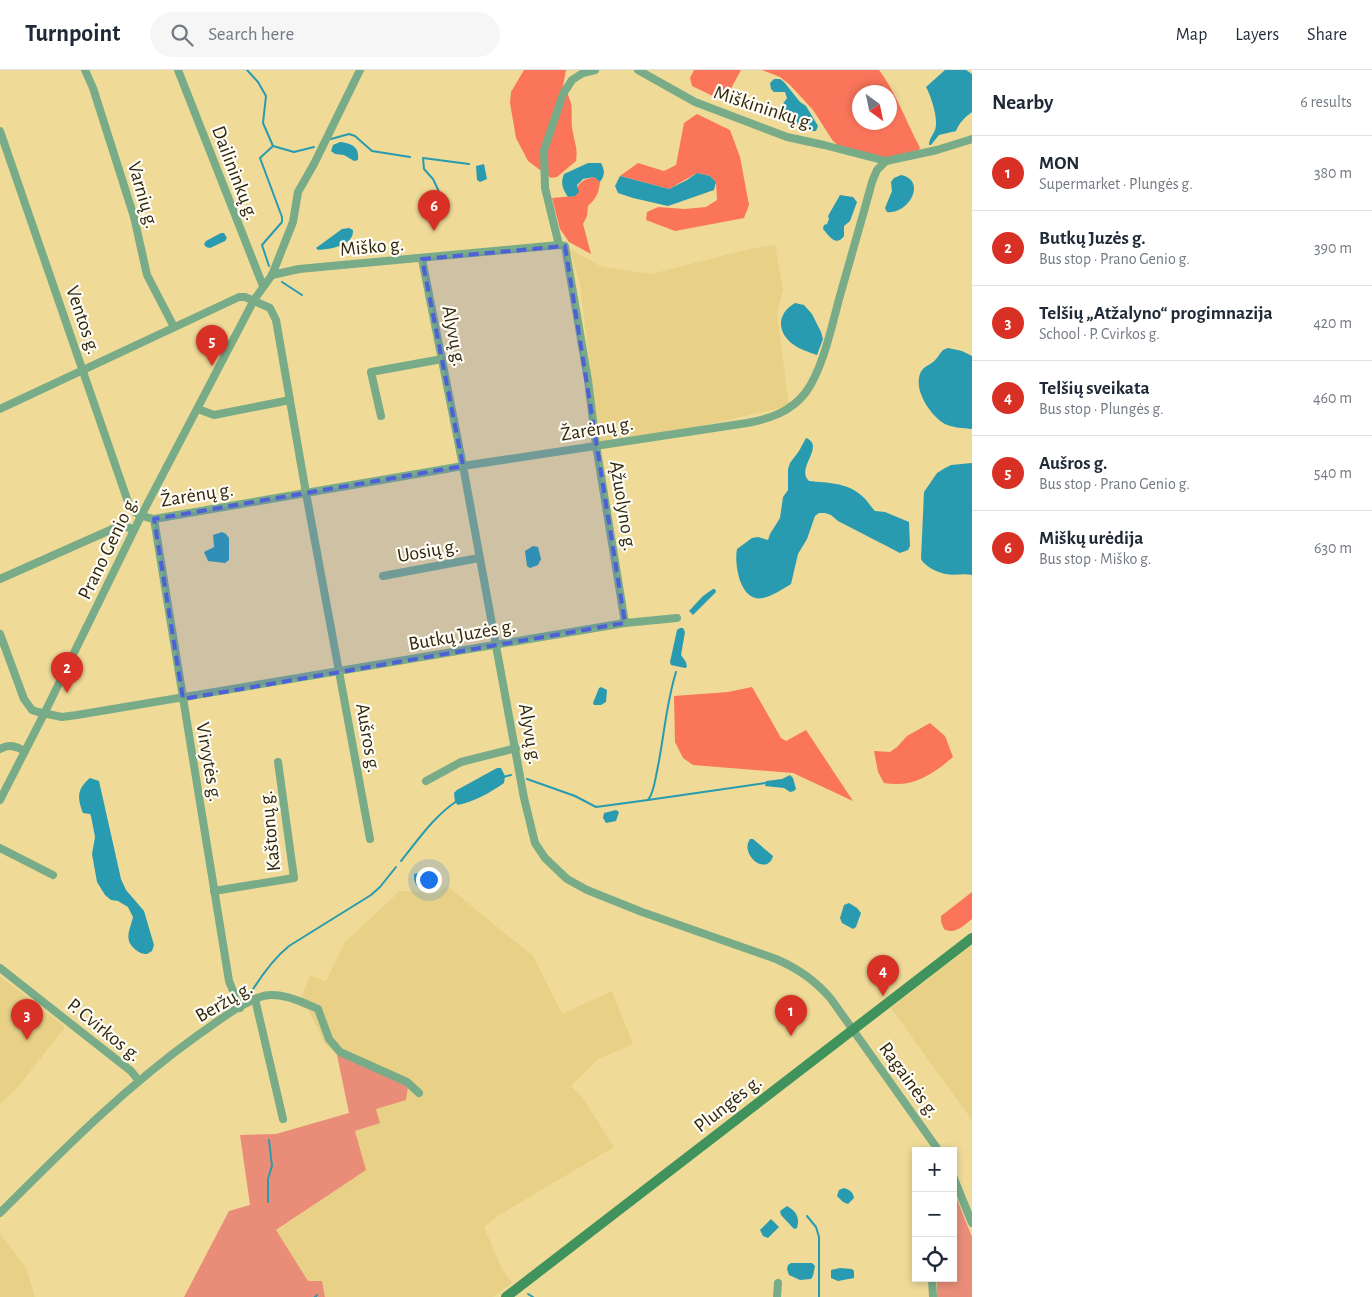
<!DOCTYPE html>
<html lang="en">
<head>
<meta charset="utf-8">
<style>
	:root { --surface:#fff; --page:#f6f6f7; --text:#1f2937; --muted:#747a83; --line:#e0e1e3; --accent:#d93025 }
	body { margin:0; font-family:"Alegreya Sans",sans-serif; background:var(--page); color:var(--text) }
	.controls { position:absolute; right:15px; bottom:15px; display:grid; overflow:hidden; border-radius:0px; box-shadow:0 2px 8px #0003 }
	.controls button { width:45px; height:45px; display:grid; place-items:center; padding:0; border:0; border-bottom:1px solid var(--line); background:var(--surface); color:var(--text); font:25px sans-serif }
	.compass { position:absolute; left:852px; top:15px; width:45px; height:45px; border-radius:50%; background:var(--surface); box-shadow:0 2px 8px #0003; rotate:147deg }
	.you { position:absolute; left:428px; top:809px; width:18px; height:18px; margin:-12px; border:4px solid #fff; border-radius:50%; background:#1a73e8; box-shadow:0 0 0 8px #1a73e833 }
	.badge { display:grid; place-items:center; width:32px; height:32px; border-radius:50%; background:var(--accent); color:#fff; font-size:16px; font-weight:700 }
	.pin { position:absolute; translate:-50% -41px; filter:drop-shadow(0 1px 2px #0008) }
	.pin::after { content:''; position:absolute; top:26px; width:18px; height:15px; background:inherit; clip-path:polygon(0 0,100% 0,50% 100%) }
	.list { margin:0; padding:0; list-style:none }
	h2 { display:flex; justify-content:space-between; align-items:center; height:65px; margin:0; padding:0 20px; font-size:21px }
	h2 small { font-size:16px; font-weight:400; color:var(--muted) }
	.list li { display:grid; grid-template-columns:32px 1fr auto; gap:15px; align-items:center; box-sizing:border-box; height:75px; padding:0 20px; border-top:1px solid var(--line) }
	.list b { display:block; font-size:19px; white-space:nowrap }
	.list p { margin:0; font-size:16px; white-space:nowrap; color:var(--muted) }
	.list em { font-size:16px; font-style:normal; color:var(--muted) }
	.icon { flex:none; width:28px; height:28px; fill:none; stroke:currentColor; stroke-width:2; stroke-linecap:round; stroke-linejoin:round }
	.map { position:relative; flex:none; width:972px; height:1227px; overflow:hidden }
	header { display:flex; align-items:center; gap:30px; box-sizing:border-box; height:70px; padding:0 25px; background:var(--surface); border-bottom:1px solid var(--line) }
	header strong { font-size:24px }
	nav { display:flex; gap:28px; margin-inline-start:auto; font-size:18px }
	.search { width:350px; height:45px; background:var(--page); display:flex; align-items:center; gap:12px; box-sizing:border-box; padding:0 18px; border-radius:28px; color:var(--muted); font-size:19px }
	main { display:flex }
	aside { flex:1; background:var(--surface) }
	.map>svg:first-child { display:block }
</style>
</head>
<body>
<header>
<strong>Turnpoint</strong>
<div class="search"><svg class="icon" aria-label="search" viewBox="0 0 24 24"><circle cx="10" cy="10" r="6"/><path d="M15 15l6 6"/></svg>Search here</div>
<nav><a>Map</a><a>Layers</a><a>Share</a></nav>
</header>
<main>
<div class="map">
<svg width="972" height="1227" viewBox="0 0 972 1227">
	<rect width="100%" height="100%" fill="#efda98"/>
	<!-- built -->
	<g fill="#e8d186">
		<polygon points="775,175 783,219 777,244 789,336 687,359 600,375 580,215 570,179 602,197 651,204 750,179"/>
		<polygon points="447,816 533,886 562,944 612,921 633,974 597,990 571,1016 582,1027 614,1077 501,1144 484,1157 501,1197 512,1213 493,1227 325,1227 322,1211 308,1212 276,1161 365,1100 355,1061 375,1055 375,1039 396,1009 337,985 324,973 309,941 298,935 310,906 326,911 345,872 400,821 420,822 430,825 438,822"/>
		<polygon points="972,875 972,1050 891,938"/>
		<polygon points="0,906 65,957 18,1017 0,1034"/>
		<polygon points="0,1164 26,1198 35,1227 0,1227"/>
	</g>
	<!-- green -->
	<g fill="#e98d79">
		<polygon points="337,985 396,1009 408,1017 406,1030 376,1039 380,1053 355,1061 366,1100 276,1160 308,1211 322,1211 325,1227 184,1227 229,1141 250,1135 240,1065 276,1064 349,1043"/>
		<polygon points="953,1119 972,1167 972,1227 937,1227 937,1208 953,1208"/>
	</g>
	<!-- forest -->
	<g fill="#fb755b" fill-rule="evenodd">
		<path d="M524 0H566L563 16C577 38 569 42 573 63 575 74 578 80 576 91L557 107 551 108 528 91 516 68 510 33 511 22Z"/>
		<polygon points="694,0 741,0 727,26 719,29 692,16 690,8"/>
		<path d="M762 0H879C894 20 902 41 913 64 915 69 918 73 920 78L918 81 886 88 841 78 833 71 813 40 790 15 780 7ZM859 22H889V52H859Z"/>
		<polygon points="697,44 730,60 740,87 749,135 744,148 675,161 646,150 647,142 658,137 685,139 706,137 717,130 716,112 710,106 697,103 669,119 620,106 638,93 664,101 676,95 684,53"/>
		<path d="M594 107 600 112C599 122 596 129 588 136L587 146 583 154 591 184 569 172 560 159 552 128 575 126C578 113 581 110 594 107Z"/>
		<polygon points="752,617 781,668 786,671 806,660 853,731 793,703 693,695 683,688 675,672 674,626 728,622"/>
		<path d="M930 653 945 666 953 687C932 705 913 718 884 713L878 702 874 681 890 682 897 677 907 666Z"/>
		<path d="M972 822V849C963 856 955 865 944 859L941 852V846Z"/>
	</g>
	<!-- water -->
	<g fill="#289bb0">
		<path d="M945 0H966L972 4V42C964 48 960 52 956 61L939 65 931 75H929C929 69 933 65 935 60 939 50 931 26 926 17Z"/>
		<polygon points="774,9 780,9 784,12 800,32 806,36 818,56 816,61 812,61 791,51 776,49 775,45 787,28 785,22 774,22 771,19 770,13"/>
		<path d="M340 72C351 73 360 77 358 90L354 91 344 85 335 84 331 81 333 75Z"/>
		<path d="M588 93H601C605 101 605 105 600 112L594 107 583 109 577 115 579 122 575 126 568 127C563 119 560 114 564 104Z"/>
		<polygon points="484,94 487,109 480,112 477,110 476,96"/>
		<polygon points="697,103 710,106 716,112 714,120 668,136 633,128 618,123 615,116 620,106 669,119 687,110"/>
		<path d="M901 105C928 111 908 145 887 142L885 138 892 121 891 112 894 108Z"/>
		<path d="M840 125 853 127 857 132 850 151 844 156V166C836 177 830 167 823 159L824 155 827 154 829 149 828 146Z"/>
		<path d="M349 158 353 160C354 176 330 179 318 180L316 178 342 159Z"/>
		<polygon points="221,163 224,163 227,168 225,171 210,178 206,177 204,174 206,171"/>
		<path d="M795 233 804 235 812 244 821 262 823 269 817 285C809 282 801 280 794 275 777 263 776 244 795 233Z"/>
		<path d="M948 278 962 281 972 286V359C963 358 953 358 945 354 932 347 916 324 919 308 921 295 931 296 936 289 939 286 940 283 943 280Z"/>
		<path d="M806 368C826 376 795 398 809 411 827 413 847 412 862 426 867 430 870 436 875 441L885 442 909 452 910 476 908 480 900 483 838 451 831 445 825 443H819L815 446 807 469 798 484 791 514C783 519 772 526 763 528 740 533 734 494 737 479L752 468 758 467 768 470 770 464 780 448 783 427 788 420V399L790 393 799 381Z"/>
		<path d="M972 393V505C963 503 954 506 946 504 939 503 925 497 921 489L924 422 937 403 945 398 951 395Z"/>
		<polygon points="222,462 226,464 229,468 229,490 225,493 208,491 204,482 214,477 213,465"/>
		<polygon points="533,476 538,477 541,489 538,495 530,498 527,496 525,481"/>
		<polygon points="713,519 715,519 716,522 693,545 689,541 703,526"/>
		<polygon points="680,558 683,558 685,562 681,585 686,592 687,597 685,598 671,595 670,592 677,560"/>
		<polygon points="601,617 607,620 606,632 601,635 594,635 593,633 599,618"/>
		<path d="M497 698H501L505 706 504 713C491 722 474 732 458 735L455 732 454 723 457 720Z"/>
		<polygon points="790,705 793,708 796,719 794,721 790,722 784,718 765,716 766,711 782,709"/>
		<path d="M90 708 99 711 121 809 126 820 144 841 154 875 152 881 147 884C142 884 140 883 136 880 123 870 130 860 133 847L128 837 118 831 111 830 105 825 97 812 92 784 95 767 91 746 90 744 83 743C77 727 77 719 90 708Z"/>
		<polygon points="616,740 619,742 616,751 606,753 603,748 604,743"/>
		<path d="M750 769H753L773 786C767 807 739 785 750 769Z"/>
		<path d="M422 802 436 803 439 809 438 815C426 820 413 822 414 804Z"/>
		<polygon points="849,833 857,838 861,843 856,857 853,859 842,853 840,848 844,835"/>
		<path d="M844 1118C850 1120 853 1122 854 1128L848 1134 843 1132 837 1126 839 1120Z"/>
		<path d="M787 1136C796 1141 800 1147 797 1158L794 1159 781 1145 780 1141Z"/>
		<polygon points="771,1149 779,1157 768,1168 763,1166 760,1160"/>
		<polygon points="791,1193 812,1193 815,1196 813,1206 811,1209 800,1210 789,1205 787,1199 788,1195"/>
		<polygon points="840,1198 852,1199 854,1201 854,1208 838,1211 831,1208 831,1200"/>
	</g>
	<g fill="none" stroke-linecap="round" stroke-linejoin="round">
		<!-- stream -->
		<g stroke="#289bb0" stroke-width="2">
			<polyline points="247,0 258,12 266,26 263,53 273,76 294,82 314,77"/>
			<polyline points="331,69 349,64 355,66 372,81 410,87"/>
			<polyline points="448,141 433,109 424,99 423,88 469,94"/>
			<polyline points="269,196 262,175 282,152 282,147 260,88 273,76"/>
			<polyline points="282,212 302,225"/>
			<polyline points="503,707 511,705"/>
			<path d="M527 709 575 726 596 737 648 730C654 723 655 710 657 701 664 668 666 634 676 602"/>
			<polyline points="648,730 765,713"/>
			<path d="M401 791C418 770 434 746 457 731"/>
			<path d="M250 924C261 906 273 889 289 876L371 825 380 817 396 797"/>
			<polyline points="268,1132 268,1109 272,1096 269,1070"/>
			<polyline points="807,1146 816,1157 819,1167 819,1227"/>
			<polyline points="528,1224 533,1227"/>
			<polyline points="315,1227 317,1225"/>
		</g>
		<!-- street -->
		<g stroke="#78ab87" stroke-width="8">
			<polyline points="85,0 93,18 134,147 147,205 174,257"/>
			<polyline points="178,0 263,216"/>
			<polyline points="638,0 695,32 787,67 824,75 886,91 937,80 972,69"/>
			<path d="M0 61 127 429C134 445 138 445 154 449L463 396 747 353C769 349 791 342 806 322 822 300 831 260 838 233 849 193 861 153 872 112L877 100 886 91"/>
			<polyline points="559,175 545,118 544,80 563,24 572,10 583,3 595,0"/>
			<path d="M422 189 463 396 524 728 535 773 545 788 567 809 587 820 642 842 776 889C797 898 816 911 831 929L939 1081"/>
			<polyline points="272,205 299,199 559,175 565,176 588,310 596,375 625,553"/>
			<polyline points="0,339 239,227 245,227 270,238 276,250 306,423 370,769"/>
			<polyline points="198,339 214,345 290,330"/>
			<polyline points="381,346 371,302 442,289"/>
			<polyline points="154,449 229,911 240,938"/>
			<polyline points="383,506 479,488"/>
			<polyline points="0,509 117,457 125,456 134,460"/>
			<polyline points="0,564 24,629 32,640 38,642 62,647 77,645 625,553 677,548"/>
			<path d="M0 679C10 674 15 676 25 681"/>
			<polyline points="426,711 461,692 516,678"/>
			<polyline points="0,730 44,644 141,446 254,230 272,205 293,152 298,122 314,94 360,0"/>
			<polyline points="0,778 53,805"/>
			<polyline points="214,821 294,808 278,692"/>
			<polyline points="0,898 131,1001 139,1011"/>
			<polyline points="255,929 283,1049"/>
			<polyline points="953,1106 972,1153"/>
			<path d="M0 1143C64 1079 124 1018 198 965 217 952 238 935 260 927 277 920 302 932 318 939L329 969 340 982 407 1012 419 1023"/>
			<polyline points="932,1208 933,1227"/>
			<polyline points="777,1227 778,1213"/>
		</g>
		<!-- secondary -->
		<polyline stroke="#40935d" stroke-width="10" points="506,1227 972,868"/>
	</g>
	<!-- marked area -->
	<path fill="#4f5fd5" fill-opacity="0.2" stroke="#4f5fd5" stroke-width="4" stroke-dasharray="10 6" stroke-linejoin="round" d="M565 176 625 553 183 629 154 449 463 396 422 189Z"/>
	<g text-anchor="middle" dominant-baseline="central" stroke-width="4.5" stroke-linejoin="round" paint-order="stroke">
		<!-- street labels -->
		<g font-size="20" fill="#30280d" stroke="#fefcf5">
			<text transform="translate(764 38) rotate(18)">Miškininkų g.</text>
			<text transform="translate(235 103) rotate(69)">Dailininkų g.</text>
			<text transform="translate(143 125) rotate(74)">Varnių g.</text>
			<text transform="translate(372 177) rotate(-5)">Miško g.</text>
			<text transform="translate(83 250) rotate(71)">Ventos g.</text>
			<text transform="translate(454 266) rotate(79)">Alyvų g.</text>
			<text transform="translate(597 359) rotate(-9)">Žarėnų g.</text>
			<text transform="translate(197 425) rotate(-9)">Žarėnų g.</text>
			<text transform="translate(623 436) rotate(81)">Ąžuolyno g.</text>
			<text transform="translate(108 478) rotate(-64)">Prano Genio g.</text>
			<text transform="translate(428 481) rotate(-10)">Uosių g.</text>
			<text transform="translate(462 565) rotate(-10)">Butkų Juzės g.</text>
			<text transform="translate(530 664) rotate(80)">Alyvų g.</text>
			<text transform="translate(368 668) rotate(80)">Aušros g.</text>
			<text transform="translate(209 692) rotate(80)">Virvytės g.</text>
			<text transform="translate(270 761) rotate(-96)">Kaštonų g.</text>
			<text transform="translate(224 932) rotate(-30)">Beržų g.</text>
			<text transform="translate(104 960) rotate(39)">P. Cvirkos g.</text>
			<text transform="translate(909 1010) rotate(54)">Ragainės g.</text>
			<text transform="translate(728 1034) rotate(-38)">Plungės g.</text>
		</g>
	</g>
</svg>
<div class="controls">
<button>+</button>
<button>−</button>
<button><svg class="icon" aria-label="locate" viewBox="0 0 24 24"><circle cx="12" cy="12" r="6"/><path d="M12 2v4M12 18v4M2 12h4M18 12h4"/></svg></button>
</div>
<svg class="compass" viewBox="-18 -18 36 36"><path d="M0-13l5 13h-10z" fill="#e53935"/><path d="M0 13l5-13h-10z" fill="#747a83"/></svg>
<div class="you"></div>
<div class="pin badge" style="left:791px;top:966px">1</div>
<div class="pin badge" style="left:67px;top:623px">2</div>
<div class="pin badge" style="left:27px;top:970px">3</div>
<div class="pin badge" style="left:883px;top:926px">4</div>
<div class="pin badge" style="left:212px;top:296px">5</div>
<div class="pin badge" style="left:434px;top:161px">6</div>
</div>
<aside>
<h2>Nearby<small>6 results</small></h2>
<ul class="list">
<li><span class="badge">1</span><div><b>MON</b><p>Supermarket · Plungės g.</p></div><em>380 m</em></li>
<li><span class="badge">2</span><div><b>Butkų Juzės g.</b><p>Bus stop · Prano Genio g.</p></div><em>390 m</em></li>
<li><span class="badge">3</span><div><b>Telšių „Atžalyno“ progimnazija</b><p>School · P. Cvirkos g.</p></div><em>420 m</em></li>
<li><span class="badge">4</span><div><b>Telšių sveikata</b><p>Bus stop · Plungės g.</p></div><em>460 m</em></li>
<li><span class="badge">5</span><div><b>Aušros g.</b><p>Bus stop · Prano Genio g.</p></div><em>540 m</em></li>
<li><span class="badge">6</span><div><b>Miškų urėdija</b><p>Bus stop · Miško g.</p></div><em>630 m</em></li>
</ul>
</aside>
</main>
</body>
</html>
